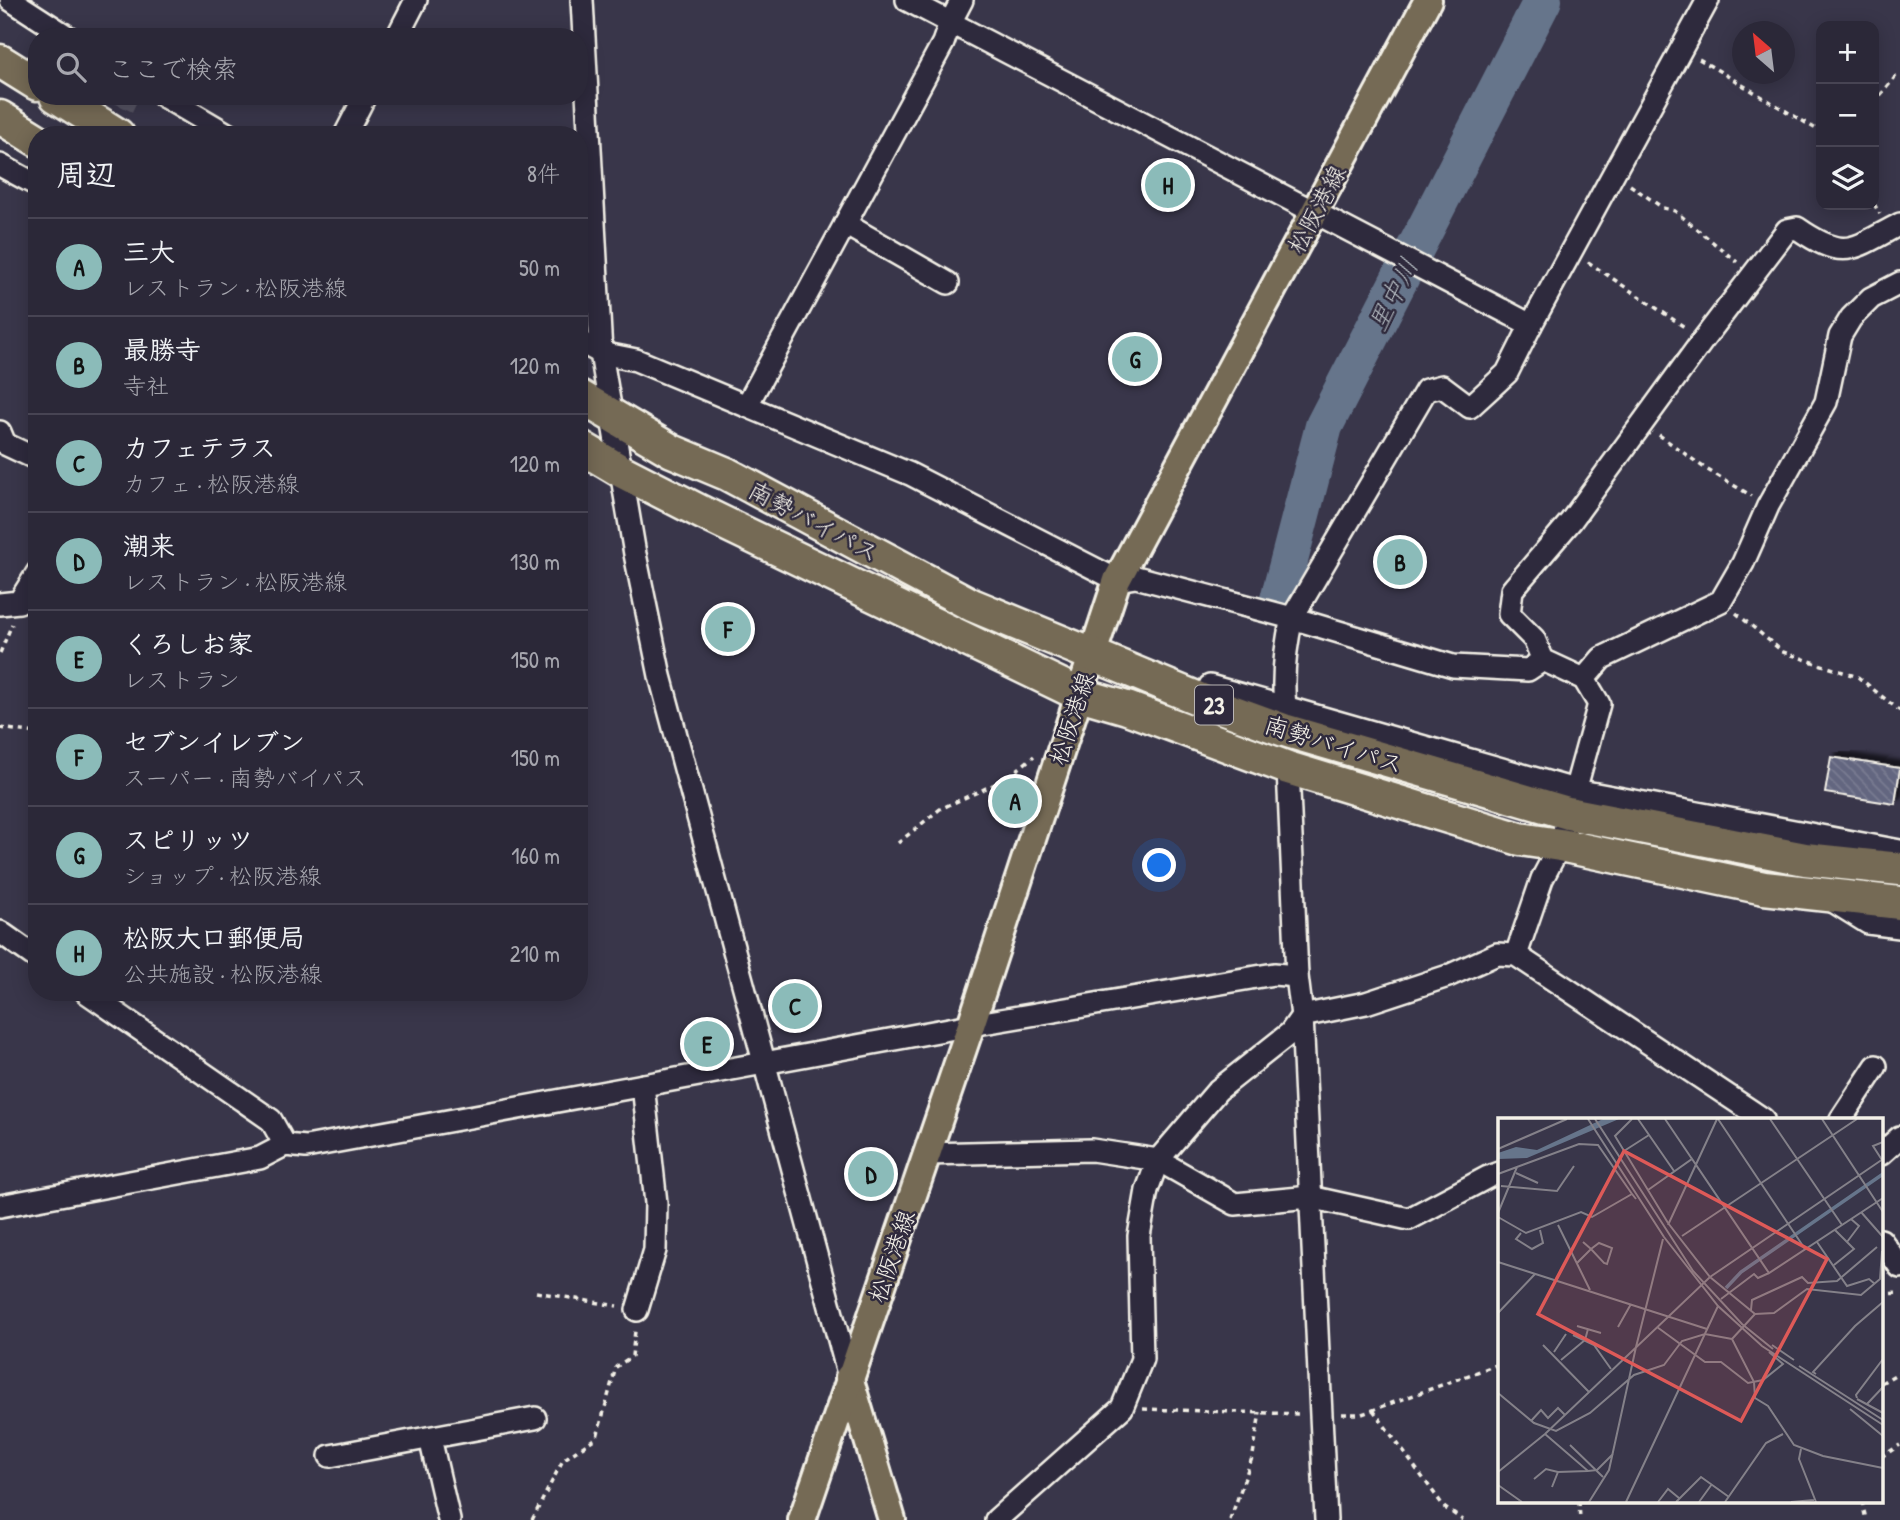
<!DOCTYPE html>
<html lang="ja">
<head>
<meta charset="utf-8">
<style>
	:root { --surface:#2b2838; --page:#373443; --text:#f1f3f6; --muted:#a6a6ae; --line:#474453; --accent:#8bbbb9 }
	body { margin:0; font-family:"Patrick Hand","Klee One",sans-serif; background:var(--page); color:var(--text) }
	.controls { position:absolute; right:21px; top:21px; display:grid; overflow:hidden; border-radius:14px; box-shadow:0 4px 18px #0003 }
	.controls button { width:63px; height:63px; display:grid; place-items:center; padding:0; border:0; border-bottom:2px solid var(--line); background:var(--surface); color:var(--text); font:35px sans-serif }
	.compass { position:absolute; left:1732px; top:21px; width:63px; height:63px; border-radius:50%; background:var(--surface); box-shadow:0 4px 18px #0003; rotate:332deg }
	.you { position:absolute; left:1160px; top:866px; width:24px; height:24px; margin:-18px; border:5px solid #fff; border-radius:50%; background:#1a73e8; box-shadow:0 0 0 10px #1a73e833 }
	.badge { display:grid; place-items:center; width:46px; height:46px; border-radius:50%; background:var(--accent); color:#111; font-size:23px; font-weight:700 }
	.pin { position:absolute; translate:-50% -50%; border:4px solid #fff; box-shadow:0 2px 7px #0006 }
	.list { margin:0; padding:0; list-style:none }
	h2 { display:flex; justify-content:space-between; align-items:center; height:91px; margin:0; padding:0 28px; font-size:30px }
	h2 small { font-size:23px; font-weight:400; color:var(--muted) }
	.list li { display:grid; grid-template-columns:46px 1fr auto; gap:21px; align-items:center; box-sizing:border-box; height:98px; padding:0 28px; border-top:2px solid var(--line) }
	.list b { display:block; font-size:26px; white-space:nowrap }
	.list p { margin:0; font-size:23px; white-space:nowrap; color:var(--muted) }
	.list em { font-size:23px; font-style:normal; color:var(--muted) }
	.icon { flex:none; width:38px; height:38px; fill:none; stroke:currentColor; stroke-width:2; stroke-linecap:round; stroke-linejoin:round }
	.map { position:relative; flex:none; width:1900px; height:1520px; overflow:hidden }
	.search { position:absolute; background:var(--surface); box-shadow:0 4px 18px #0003; left:28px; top:28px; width:560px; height:77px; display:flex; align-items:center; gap:18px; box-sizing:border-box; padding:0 24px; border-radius:28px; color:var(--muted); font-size:26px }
	.panel { position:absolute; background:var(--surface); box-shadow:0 4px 18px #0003; left:28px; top:126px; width:560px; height:875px; border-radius:28px }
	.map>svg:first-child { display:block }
</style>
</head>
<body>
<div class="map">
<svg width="1900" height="1520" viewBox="0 0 1900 1520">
	<defs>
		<pattern id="building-back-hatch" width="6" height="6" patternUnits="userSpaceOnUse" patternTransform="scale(1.75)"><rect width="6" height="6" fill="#636680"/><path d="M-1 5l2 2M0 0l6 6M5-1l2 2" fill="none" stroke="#7a7c92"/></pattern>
		<filter id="shadow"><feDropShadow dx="6" dy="-6" stdDeviation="2" flood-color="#0009"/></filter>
	</defs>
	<rect width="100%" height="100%" fill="#39364a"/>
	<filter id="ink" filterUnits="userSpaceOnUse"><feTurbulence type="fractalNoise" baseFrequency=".0143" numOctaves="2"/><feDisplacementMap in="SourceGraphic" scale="14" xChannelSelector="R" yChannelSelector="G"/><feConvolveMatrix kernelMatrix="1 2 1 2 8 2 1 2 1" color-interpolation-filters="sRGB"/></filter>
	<g filter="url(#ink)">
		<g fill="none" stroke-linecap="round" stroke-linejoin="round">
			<!-- river -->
			<polyline stroke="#66758b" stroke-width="38" points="1278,603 1324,426 1543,0"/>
		</g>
		<!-- building -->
		<polygon fill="url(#building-back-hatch)" stroke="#f4f1e8" stroke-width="2" filter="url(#shadow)" points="1831,757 1900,768 1895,804 1825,793"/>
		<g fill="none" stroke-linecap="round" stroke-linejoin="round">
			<!-- minor-tunnel -->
			<polyline stroke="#555262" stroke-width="21" stroke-dasharray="21 10" stroke-linecap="butt" points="109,135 128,96"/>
			<defs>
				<g id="minor">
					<polyline points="11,0 68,37"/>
					<polyline points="582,0 601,353 635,554 660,676 849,1377"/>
					<polyline points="907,0 1531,325 1708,0"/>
					<polyline points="397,37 416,0"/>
					<polyline points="163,96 229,135"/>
					<polyline points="345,135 365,96"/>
					<polyline points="0,165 37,185"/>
					<polyline points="845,224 948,283"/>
					<polyline points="579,341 601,353 636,360 910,474 1117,580 1136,577 1292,618 1453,666 1528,670 1543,660"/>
					<polyline points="747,405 943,43 950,23 962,0"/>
					<polyline points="0,432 5,444 37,459"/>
					<polyline points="0,604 19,602 37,573"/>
					<polyline points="1584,679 1602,658 1721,601 1743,563 1768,506 1826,402 1840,336 1851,318 1871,298 1900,283"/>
					<path d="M1204 701 1210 686 1285 707C1282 676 1285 648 1292 618L1426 390 1442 386 1470 407 1507 373 1531 325"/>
					<polyline points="1285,707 1575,790 1900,851"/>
					<polyline points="1288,768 1297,976 1302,1016 1326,1520"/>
					<polyline points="1828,898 1868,923 1900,927"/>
					<polyline points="0,932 37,958"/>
					<path d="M1516 955 1542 879 1560 845 1599 704 1584 679 1543 660 1534 639 1509 614 1512 590 1571 521 1703 340 1787 230 1797 228C1846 262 1852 249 1900 224"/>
					<polyline points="86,992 271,1120 285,1145"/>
					<polyline points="1841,1119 1876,1066"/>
					<polyline points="926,1154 1092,1150 1158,1160 1235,1204 1310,1197 1409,1219 1488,1177 1499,1173"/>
					<polyline points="1881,1154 1900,1137"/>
					<polyline points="0,1206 260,1158 285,1145 306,1147 971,1025 1274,974 1297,976"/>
					<polyline points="1881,1240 1900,1267"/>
					<polyline points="637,1310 655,1250 656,1203 643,1085"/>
					<polyline points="430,1438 449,1520"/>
					<polyline points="330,1456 535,1418"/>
					<polyline points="996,1520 1122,1408 1142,1359 1139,1236 1147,1190 1158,1160 1218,1090 1290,1033 1302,1016 1366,1003 1448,976 1497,954 1516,955 1763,1119"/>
				</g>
				<g id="major">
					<polyline points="849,1377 892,1520"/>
					<polyline points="802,1520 971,1025 1117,580 1428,0"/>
				</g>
				<g id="highway">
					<polyline points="0,61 37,84"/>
					<polyline points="56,96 118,135"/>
					<polyline points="0,117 37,140"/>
					<polyline points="579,396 672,451 727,474 972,605 1204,701 1284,730 1568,813 1805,859 1900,869"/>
					<polyline points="579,446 621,471 701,512 1079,694 1127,708 1288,768 1520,839 1560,845 1764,888 1900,903"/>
				</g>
			</defs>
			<!-- minor casing -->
			<use href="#minor" stroke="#f4f1e8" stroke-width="26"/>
			<!-- major casing -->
			<use href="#major" stroke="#f4f1e8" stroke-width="32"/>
			<!-- highway casing -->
			<use href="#highway" stroke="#f4f1e8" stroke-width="37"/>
			<!-- path -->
			<g stroke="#f4f1e8" stroke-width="3.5" stroke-dasharray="5 5" stroke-linecap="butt">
				<polyline points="1699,59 1821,132"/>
				<polyline points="1874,103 1896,76 1900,78"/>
				<polyline points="1630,185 1663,208 1675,211 1737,262"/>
				<polyline points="1874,204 1880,214"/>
				<polyline points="1588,262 1686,328"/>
				<polyline points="1659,435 1706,469 1752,496"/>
				<polyline points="1736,613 1783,652 1858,677 1900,711"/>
				<polyline points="0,653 12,624"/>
				<polyline points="0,728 37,733"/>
				<polyline points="898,843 940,809 1006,779 1034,756"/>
				<polyline points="536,1292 617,1306"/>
				<polyline points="1881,1294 1900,1293"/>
				<polyline points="1881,1383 1900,1372"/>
				<polyline points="1143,1409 1300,1414"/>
				<polyline points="1373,1410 1445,1508 1463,1520"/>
				<polyline points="1342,1414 1362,1414 1499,1364"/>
				<polyline points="1881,1457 1900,1445"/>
				<polyline points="1579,1501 1580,1520"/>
				<polyline points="1862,1501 1866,1520"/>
				<polyline points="532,1520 563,1460 597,1437 616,1367 632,1356 635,1331"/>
				<polyline points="1230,1520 1253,1455 1260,1412"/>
			</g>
			<!-- minor -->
			<use href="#minor" stroke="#2f2a3d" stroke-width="21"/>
			<!-- major -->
			<use href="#major" stroke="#756a55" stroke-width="26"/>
			<!-- highway -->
			<use href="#highway" stroke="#756a55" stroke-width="32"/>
		</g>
	</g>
	<g text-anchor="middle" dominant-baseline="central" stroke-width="5" stroke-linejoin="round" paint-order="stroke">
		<!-- shield labels -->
		<rect fill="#2f2a3d" stroke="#b9b5b5" stroke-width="2" x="1195" y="685.5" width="38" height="39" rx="5"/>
		<g font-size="23" font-weight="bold" fill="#f4f1e8">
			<text x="1214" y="705">23</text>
		</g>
		<!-- street labels -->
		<g font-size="24" fill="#f4f1e8" stroke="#2f2a3d">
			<text transform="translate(1316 209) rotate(-62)">松阪港線</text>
			<text transform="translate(814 521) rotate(28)">南勢バイパス</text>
			<text transform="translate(1071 718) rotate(-72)">松阪港線</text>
			<text transform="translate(1334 744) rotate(17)">南勢バイパス</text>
			<text transform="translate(891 1256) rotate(-71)">松阪港線</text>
		</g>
		<!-- water labels -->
		<g font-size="26" font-style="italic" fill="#adb3ba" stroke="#2f2a3d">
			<text transform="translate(1392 294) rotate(-63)">里中川</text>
		</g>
	</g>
	<!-- overview -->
	<g transform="translate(1498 1118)">
		<rect width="385" height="385" fill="#39364a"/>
		<path d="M105 1H121L29 40 0 41V35L18 29 39 32Z" fill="#66758b"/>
		<path fill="none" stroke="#66758b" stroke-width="3.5" d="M228 170 243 154 385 56"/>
		<path fill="none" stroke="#848189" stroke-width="2" d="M90 1 166 119 220 188 264 228 385 307M97 1 195 153 244 206 275 231M134 1 117 18 170 105 212 159 257 196M140 1 176 53M167 1 194 41M220 1 307 131M272 1 344 107M324 1 385 94M0 31 69 1M126 33 151 17M384 42 375 28 385 24M18 55 40 65M0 56 81 26 100 27 134 76M3 68 59 73 76 48M150 72 194 41 271 155 385 80M363 94 385 119M0 95 19 49M0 99 28 115 83 94 94 99 134 76 138 81M60 107 92 172M170 107 219 1M23 115 18 121 34 131 45 125 42 112M184 118 359 1M319 124 349 168 371 161 377 166M349 124 361 108 353 101M0 144 209 211M79 145 93 131 101 125 114 130 109 146 106 145 93 131 85 124M336 147 356 131 337 112M223 181 256 156 260 160 271 155M253 192 254 182 304 159 310 165 339 163 379 129M0 195 37 156M257 196 276 195 309 171 363 177 382 161 384 133M79 208 103 215M120 209 133 186M159 209 207 244H223L250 265 265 262 285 246 271 234M75 217 96 227 113 251M234 221 256 264 257 280 270 288 296 327 325 338 385 350M234 221 257 196M45 227 91 274M274 227 296 242M138 229 165 121M56 234 68 216M63 242 87 222 90 211M301 248 385 302M318 256 315 254 357 208 385 184M0 275 36 305 58 313 92 295 136 257 166 247 184 223 207 216 234 221M359 280 358 277 385 241M359 281 385 295M369 286 385 269M352 291 385 318M33 303 43 292 50 300 60 290 67 297M47 316 90 353 99 352 115 336M72 327 105 359M303 331 301 341 318 384M0 354 47 316 212 159 385 41M36 361 48 351 60 354M0 367 24 384M54 369 60 354 90 353M91 384 111 352 138 229M128 384 220 188M160 384 170 371 181 380M178 384 203 359 231 379M201 384 214 366M227 384 268 325 285 316M293 384 316 382"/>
		<path fill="#de5a58" fill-opacity="0.15" stroke="#de5a58" stroke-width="3.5" d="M126 33 329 141 243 303 40 196Z"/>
		<rect width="385" height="385" fill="none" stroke="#f4f1e8" stroke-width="3.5"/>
	</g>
</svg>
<div class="controls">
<button>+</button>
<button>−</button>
<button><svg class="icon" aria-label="layers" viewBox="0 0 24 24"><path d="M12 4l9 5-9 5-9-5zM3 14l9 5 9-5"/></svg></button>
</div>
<svg class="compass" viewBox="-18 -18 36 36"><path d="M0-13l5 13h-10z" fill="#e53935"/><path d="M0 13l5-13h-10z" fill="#a6a6ae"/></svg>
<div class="you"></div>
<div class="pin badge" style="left:1015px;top:801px">A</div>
<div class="pin badge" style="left:1400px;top:562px">B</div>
<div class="pin badge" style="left:795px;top:1006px">C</div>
<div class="pin badge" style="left:871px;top:1174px">D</div>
<div class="pin badge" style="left:707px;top:1044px">E</div>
<div class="pin badge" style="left:728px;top:629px">F</div>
<div class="pin badge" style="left:1135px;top:359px">G</div>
<div class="pin badge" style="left:1168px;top:185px">H</div>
<div class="search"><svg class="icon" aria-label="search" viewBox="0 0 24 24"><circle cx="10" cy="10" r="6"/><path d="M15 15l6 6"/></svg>ここで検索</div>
<section class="panel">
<h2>周辺<small>8件</small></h2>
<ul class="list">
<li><span class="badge">A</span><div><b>三大</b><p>レストラン · 松阪港線</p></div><em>50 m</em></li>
<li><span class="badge">B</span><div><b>最勝寺</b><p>寺社</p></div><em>120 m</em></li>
<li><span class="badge">C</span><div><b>カフェテラス</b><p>カフェ · 松阪港線</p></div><em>120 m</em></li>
<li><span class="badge">D</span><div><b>潮来</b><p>レストラン · 松阪港線</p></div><em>130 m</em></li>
<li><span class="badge">E</span><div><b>くろしお家</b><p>レストラン</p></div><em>150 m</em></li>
<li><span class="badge">F</span><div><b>セブンイレブン</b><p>スーパー · 南勢バイパス</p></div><em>150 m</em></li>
<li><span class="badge">G</span><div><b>スピリッツ</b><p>ショップ · 松阪港線</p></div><em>160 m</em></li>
<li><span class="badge">H</span><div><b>松阪大口郵便局</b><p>公共施設 · 松阪港線</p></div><em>210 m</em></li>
</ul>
</section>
</div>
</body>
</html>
